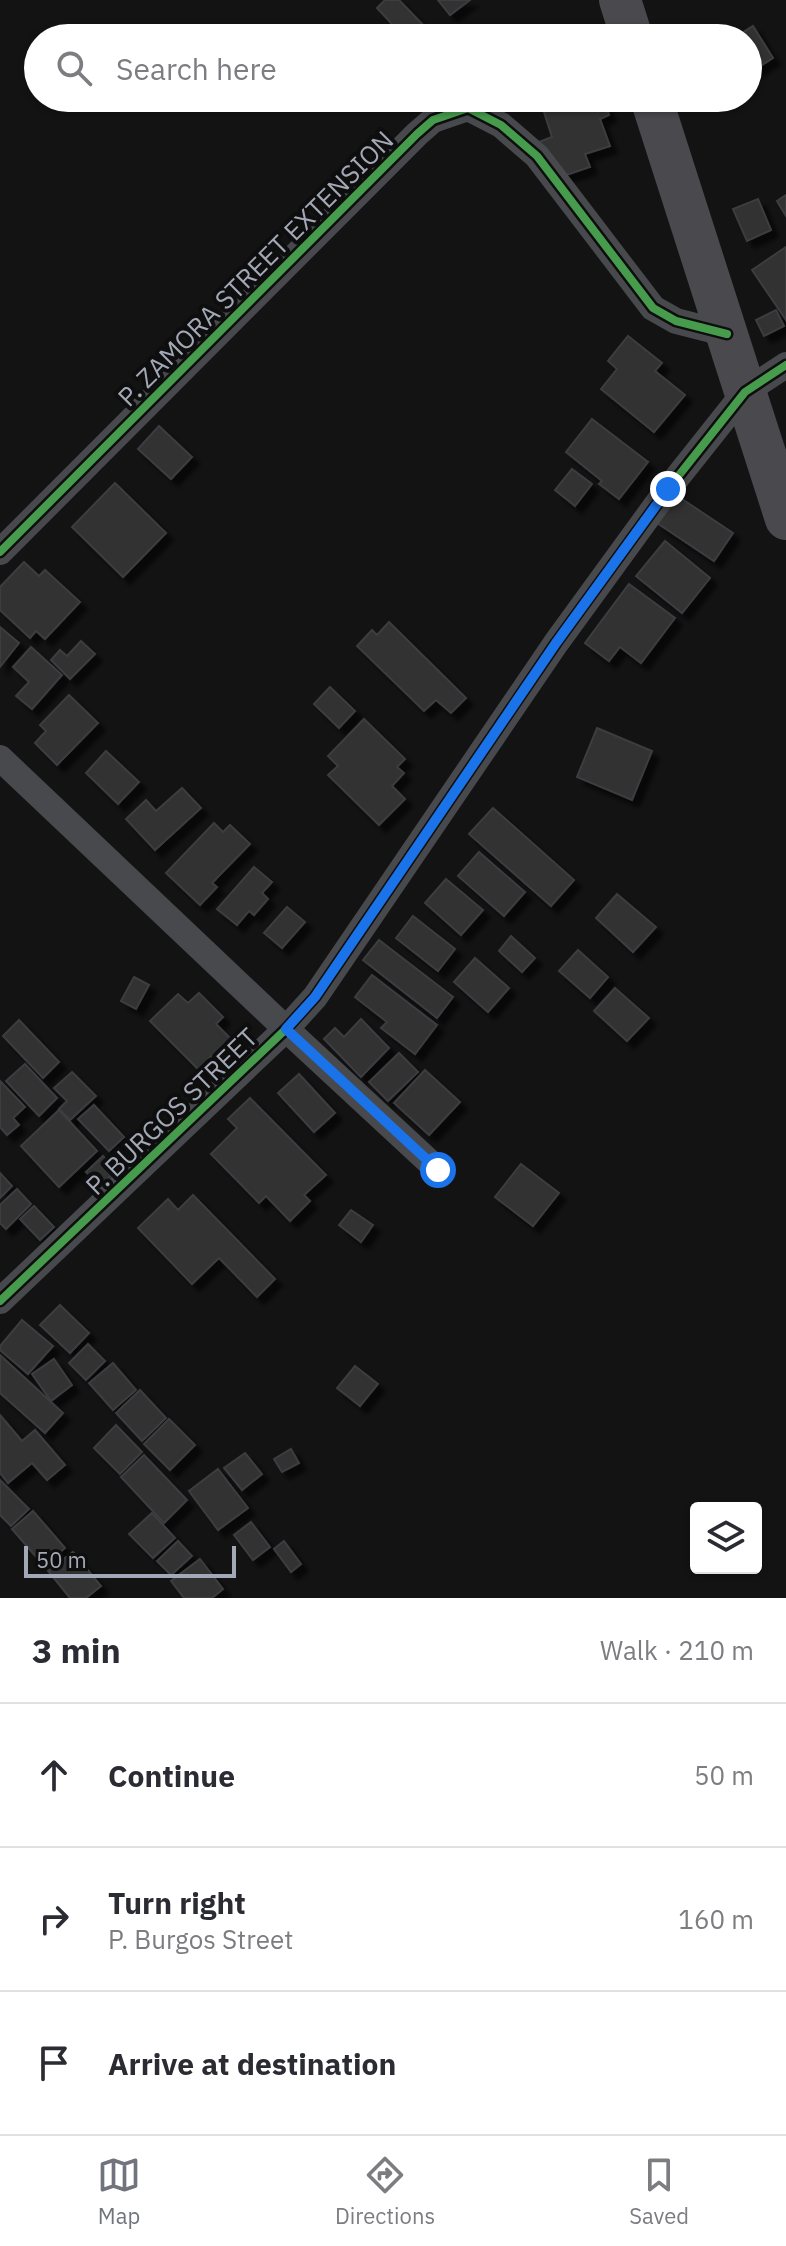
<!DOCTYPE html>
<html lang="en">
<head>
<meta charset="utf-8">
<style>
	:root { --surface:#fff; --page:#f2f2f3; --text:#2b2b33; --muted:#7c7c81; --line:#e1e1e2; --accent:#71747d }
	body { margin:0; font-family:"IBM Plex Sans",sans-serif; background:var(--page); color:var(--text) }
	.controls { position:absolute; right:24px; bottom:24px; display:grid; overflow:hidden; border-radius:8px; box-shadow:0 2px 6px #0004 }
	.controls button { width:72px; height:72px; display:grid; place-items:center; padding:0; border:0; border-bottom:2px solid var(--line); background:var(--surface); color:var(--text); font:40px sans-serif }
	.scale { position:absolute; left:24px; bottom:20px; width:212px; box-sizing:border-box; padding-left:8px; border:4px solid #a3a8b6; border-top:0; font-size:22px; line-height:28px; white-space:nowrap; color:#a3a8b6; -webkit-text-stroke:6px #0e0e0f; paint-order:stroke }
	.stop { position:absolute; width:24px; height:24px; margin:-18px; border:6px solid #1a73e8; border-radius:50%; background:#fff }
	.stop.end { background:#1a73e8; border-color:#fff; box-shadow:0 2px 8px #0008 }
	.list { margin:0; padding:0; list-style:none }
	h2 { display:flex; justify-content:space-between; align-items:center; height:104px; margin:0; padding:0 32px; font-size:34px }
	h2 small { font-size:26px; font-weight:400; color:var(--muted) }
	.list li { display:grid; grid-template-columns:52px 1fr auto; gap:24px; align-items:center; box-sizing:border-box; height:144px; padding:0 32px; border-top:2px solid var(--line) }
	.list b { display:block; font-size:30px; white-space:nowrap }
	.list p { margin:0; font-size:26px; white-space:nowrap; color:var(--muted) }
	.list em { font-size:26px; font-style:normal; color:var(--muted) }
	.icon { flex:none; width:44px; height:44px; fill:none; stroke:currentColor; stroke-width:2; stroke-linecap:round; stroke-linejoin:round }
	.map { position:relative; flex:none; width:786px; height:1598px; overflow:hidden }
	.search { position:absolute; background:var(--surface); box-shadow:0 2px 6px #0004; left:24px; right:24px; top:24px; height:88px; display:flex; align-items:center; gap:20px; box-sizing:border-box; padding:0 28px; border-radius:44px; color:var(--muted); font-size:30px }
	.sheet { height:536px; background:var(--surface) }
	nav { display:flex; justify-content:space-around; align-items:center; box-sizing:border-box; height:112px; border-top:2px solid var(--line); background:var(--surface); font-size:22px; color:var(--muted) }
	nav a { display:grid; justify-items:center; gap:4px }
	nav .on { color:var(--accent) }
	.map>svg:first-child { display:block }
</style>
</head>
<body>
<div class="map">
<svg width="786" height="1598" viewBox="0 0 786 1598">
	<defs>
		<filter id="shadow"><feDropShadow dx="7" dy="7" stdDeviation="2" flood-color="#0009"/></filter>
	</defs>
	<rect width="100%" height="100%" fill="#131314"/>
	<!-- building -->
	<g fill="#313133" stroke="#3c3d40" stroke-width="2" filter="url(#shadow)">
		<polygon points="385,0 399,0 429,31 422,38 405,38 377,8"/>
		<polygon points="438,0 470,0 450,15"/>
		<polygon points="753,26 773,58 748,74 748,38 734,38"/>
		<polygon points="584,98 603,98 609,115 600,119 610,146 585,154 590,167 563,176 534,144 552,137 544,112"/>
		<polygon points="786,195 786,216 777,201"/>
		<polygon points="758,199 771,230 747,241 733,209"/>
		<polygon points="786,247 786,320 752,270"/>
		<polygon points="776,310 784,326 764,336 756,320"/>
		<polygon points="628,336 662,363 655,371 685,395 654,432 601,389 617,369 608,361"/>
		<polygon points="592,419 648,462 619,499 599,484 602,481 566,452"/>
		<polygon points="159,426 192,457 171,479 138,449"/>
		<polygon points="572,469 592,484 575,506 555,490"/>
		<polygon points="115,483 166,533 123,577 72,527"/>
		<polygon points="676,495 733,533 714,561 657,523"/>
		<polygon points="665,541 710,578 682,613 636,576"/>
		<polygon points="24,562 39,576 45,570 80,602 45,639 36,631 30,638 0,610 0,587"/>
		<polygon points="629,584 675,618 641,663 620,647 609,661 585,643"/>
		<polygon points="389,622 466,698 451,713 436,700 424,711 357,646 372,630 377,635"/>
		<polygon points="0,627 19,643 0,667"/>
		<polygon points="81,641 95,654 70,679 51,660 60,650 67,656"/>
		<polygon points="31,647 62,675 32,709 16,696 29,682 13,667"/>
		<polygon points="330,687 355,711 339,728 314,704"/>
		<polygon points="69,695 98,723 57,765 35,743 46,731 40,725"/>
		<polygon points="364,719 405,759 397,767 404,773 392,786 405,799 379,825 328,775 338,766 328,756"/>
		<polygon points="597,728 652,751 632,800 577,777"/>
		<polygon points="106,751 139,782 118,804 86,773"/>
		<polygon points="182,788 201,808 155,850 126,819 146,800 156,811"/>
		<polygon points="493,808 574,880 551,906 469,834"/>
		<polygon points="214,823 223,832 230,825 250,844 212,883 217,887 200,905 166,873"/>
		<polygon points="479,852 525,892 504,916 458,876"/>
		<polygon points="254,867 272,882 262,893 268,899 254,915 249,911 237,925 217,909"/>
		<polygon points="446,879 483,910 461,935 425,903"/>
		<polygon points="617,894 656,927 633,952 596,918"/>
		<polygon points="287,907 305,922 282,948 264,933"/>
		<polygon points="413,916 455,949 438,971 396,938"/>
		<polygon points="511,936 535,958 522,972 499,951"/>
		<polygon points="379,940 453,997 437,1018 363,960"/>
		<polygon points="578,950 608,977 590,998 559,971"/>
		<polygon points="475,958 509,988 488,1012 454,982"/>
		<polygon points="372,975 437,1025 415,1054 381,1028 387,1022 355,997"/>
		<polygon points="134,977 149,985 136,1009 121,1001"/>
		<polygon points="615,988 649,1018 627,1041 594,1011"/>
		<polygon points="199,993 223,1017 216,1024 230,1038 198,1069 150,1021 178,994 188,1003"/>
		<polygon points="361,1019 389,1048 361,1077 324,1039 335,1028 344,1037"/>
		<polygon points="19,1020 59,1062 43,1078 3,1036"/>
		<polygon points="399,1053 418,1072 388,1101 369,1082"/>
		<polygon points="25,1064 57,1098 39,1116 6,1081"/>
		<polygon points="425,1070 460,1102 429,1135 394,1103"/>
		<polygon points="72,1072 96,1096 70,1120 59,1109 67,1101 54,1088"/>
		<polygon points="299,1074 335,1113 314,1132 278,1093"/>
		<polygon points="0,1081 25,1107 13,1118 19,1125 7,1135 0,1127"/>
		<polygon points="250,1098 326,1175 304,1195 310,1201 290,1221 266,1196 259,1203 211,1154 237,1128 228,1119"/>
		<polygon points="94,1105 124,1137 109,1151 78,1119"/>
		<polygon points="59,1110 97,1151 59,1187 21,1146"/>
		<polygon points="103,1156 116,1171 100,1186 86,1172"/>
		<polygon points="521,1164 559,1193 533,1226 495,1197"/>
		<polygon points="0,1173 12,1186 0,1198"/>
		<polygon points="17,1189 31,1204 6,1229 0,1223 0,1205"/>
		<polygon points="193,1195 275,1279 257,1297 219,1258 192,1284 138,1228 168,1199 178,1210"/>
		<polygon points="34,1206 54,1227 40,1240 20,1219"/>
		<polygon points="351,1210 373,1225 361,1242 339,1225"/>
		<polygon points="60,1305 89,1333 70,1353 40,1325"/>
		<polygon points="22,1320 53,1346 28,1374 0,1350 0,1346"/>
		<polygon points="88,1344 105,1361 86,1380 69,1363"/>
		<polygon points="0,1355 63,1413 45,1433 0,1393"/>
		<polygon points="54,1359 72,1385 51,1401 32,1374"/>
		<polygon points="113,1363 136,1390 113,1410 89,1383"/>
		<polygon points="355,1366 378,1384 360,1406 337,1388"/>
		<polygon points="140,1390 166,1418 142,1441 116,1413"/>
		<polygon points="0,1415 22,1441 35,1430 65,1465 47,1480 32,1463 8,1483 0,1473"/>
		<polygon points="169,1419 195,1445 170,1470 144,1444"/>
		<polygon points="116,1425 142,1452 120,1474 94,1448"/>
		<polygon points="291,1449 299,1463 282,1472 274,1459"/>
		<polygon points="245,1453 262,1474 242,1490 224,1468"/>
		<polygon points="144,1455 187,1500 164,1523 121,1477"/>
		<polygon points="218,1469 248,1508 218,1530 189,1491"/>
		<polygon points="0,1480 29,1509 11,1526 0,1515"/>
		<polygon points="33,1511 65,1548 44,1566 12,1529"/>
		<polygon points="152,1513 175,1538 153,1558 129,1534"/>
		<polygon points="251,1522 270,1547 253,1560 234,1535"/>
		<polygon points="178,1541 192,1556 171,1575 157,1561"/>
		<polygon points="284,1541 301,1564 291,1572 274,1549"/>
		<polygon points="73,1552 101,1586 86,1598 70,1598 48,1571"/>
		<polygon points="200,1559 223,1589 212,1598 184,1598 171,1581"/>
	</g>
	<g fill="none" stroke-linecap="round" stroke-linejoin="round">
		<!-- minor -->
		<g stroke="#47494d" stroke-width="26">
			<polyline points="0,552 417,134 433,120 468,108 501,125 537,156 653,308 676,321 727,334"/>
			<polyline points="0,758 286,1029 438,1170"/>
			<polyline points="0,1301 286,1029 315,997 556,643 668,489 745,392 786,365"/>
		</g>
		<!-- trunk -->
		<g stroke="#4a4a4e" stroke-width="42">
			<polyline points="620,0 632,38"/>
			<polyline points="651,98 786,519"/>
		</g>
		<defs>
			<g id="cycleway">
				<polyline points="0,552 417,134 433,120 468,108 501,125 537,156 653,308 676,321 727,334"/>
				<polyline points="0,1301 286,1029 315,997 556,643 668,489 745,392 786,365"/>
			</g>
		</defs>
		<!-- cycleway casing -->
		<use href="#cycleway" stroke="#0e0e0f" stroke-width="13"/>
		<!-- cycleway -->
		<use href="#cycleway" stroke="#469c4c" stroke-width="8"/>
	</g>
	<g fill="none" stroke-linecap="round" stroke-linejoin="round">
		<!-- route -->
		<polyline stroke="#1a73e8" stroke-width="10" points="438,1170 286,1029 315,997 556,643 668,489"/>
	</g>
	<g text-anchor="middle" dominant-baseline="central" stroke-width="8" stroke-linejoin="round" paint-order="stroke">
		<!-- street labels -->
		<g font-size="26" fill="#a3a8b6" stroke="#0e0e0f">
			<text transform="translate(255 268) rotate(-45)">P. ZAMORA STREET EXTENSION</text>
			<text transform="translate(171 1111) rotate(-44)">P. BURGOS STREET</text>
		</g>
	</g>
</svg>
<div class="controls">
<button><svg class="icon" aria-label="layers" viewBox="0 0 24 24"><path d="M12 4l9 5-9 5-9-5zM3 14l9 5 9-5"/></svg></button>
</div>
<div class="scale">50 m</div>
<div class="stop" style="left:438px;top:1170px"></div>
<div class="stop end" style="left:668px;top:489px"></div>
<div class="search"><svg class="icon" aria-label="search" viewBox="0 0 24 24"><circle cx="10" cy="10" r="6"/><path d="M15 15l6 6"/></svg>Search here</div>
</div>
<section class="sheet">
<h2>3 min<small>Walk · 210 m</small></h2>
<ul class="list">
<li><svg class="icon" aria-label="ahead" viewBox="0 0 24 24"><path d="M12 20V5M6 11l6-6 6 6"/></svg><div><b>Continue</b></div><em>50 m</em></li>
<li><svg class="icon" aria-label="right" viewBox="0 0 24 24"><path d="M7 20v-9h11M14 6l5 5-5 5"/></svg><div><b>Turn right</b><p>P. Burgos Street</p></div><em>160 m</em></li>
<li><svg class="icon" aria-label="arrive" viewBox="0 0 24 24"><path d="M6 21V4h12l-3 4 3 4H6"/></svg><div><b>Arrive at destination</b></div></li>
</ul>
</section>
<nav>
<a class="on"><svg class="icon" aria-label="map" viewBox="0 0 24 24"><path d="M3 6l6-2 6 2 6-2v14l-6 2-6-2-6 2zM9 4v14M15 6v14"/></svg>Map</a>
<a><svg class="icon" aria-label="directions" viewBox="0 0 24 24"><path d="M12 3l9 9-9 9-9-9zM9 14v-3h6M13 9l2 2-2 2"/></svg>Directions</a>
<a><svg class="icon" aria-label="saved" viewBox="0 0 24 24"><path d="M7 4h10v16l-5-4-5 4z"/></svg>Saved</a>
</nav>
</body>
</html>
